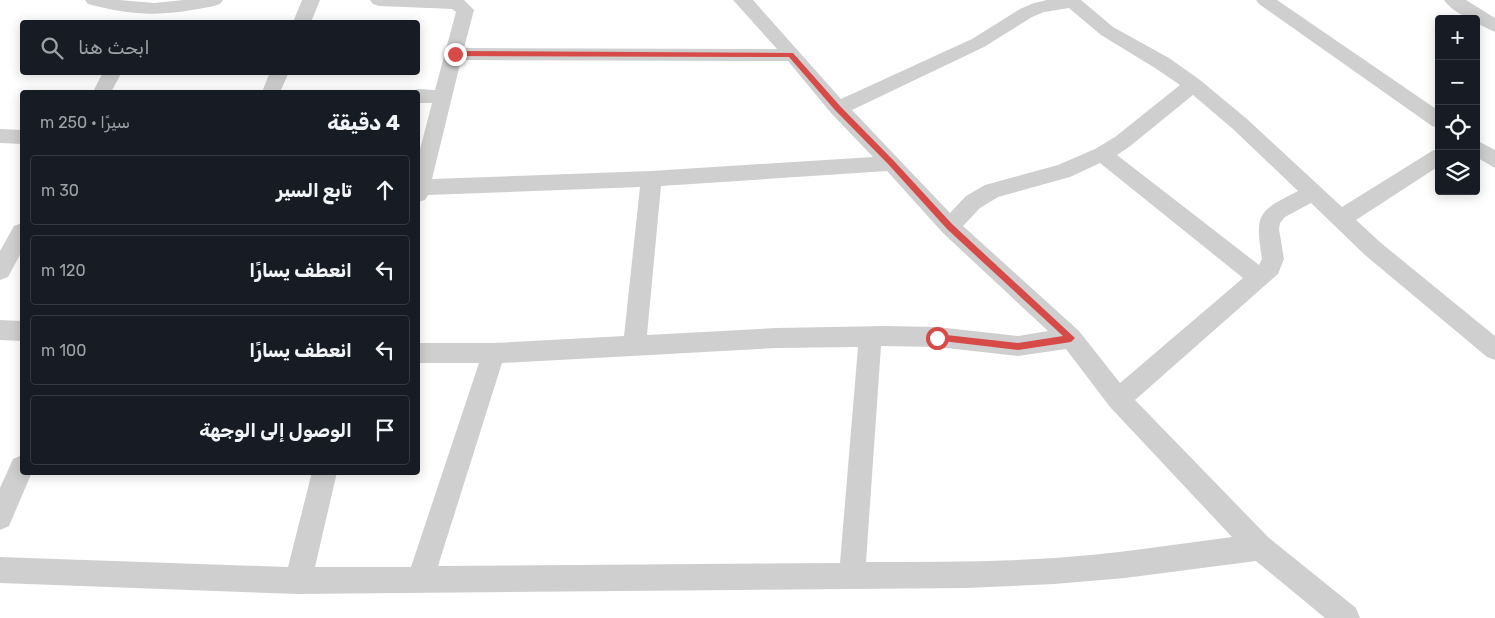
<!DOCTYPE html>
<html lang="ar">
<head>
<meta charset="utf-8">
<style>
	:root { --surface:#171b24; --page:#20242c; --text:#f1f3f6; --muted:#9ea1a6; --line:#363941 }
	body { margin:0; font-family:Rubik,"Noto Sans Arabic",sans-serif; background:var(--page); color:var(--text); direction:rtl }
	.controls { position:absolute; right:15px; top:15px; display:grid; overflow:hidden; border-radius:5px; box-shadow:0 2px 12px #0003 }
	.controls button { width:45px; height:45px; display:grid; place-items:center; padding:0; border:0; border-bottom:1px solid var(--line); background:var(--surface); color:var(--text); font:25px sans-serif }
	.stop { position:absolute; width:15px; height:15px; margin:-11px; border:4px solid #d64b47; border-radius:50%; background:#fff }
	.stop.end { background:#d64b47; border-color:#fff; box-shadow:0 1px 5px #0008 }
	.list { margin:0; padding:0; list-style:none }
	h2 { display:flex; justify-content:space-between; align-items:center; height:65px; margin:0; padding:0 20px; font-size:21px }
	h2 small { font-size:16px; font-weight:400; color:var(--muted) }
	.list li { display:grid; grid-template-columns:32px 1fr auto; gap:15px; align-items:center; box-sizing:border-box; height:70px; margin:0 10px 10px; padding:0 10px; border:1px solid var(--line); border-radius:5px }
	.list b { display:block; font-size:19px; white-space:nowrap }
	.list em { font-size:16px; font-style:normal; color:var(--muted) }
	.icon { flex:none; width:28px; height:28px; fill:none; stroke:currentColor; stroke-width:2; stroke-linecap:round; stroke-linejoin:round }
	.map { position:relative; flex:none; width:1495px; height:618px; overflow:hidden; direction:ltr }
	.search { position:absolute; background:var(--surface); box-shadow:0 2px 12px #0003; left:20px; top:20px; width:400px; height:55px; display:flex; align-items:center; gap:12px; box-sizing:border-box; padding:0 18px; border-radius:5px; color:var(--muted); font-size:19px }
	.panel { position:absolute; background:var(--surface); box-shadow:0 2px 12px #0003; left:20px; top:90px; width:400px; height:385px; border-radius:5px; direction:rtl }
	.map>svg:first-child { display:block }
</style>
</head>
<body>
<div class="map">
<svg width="1495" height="618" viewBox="0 0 1495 618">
	<rect width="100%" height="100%" fill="#fff"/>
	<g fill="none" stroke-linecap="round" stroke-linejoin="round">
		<!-- minor -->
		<g fill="#cfcfcf" fill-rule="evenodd">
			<path d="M85 0H119L154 3 184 0H223L220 4 214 6C165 16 136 17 88 4Z"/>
			<polygon points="302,0 320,0 311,22 293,22"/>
			<path d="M370 0H464L474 10 464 48 777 49 733 0H753L841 99 972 39 1020 9 1034 3 1047 0H1081L1113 27 1169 58 1200 80 1247 119 1342 207 1432 151 1439 148V166L1356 220 1381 243 1495 336V360L1487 357 1365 255 1311 203 1285 217 1280 223 1279 229 1284 259 1278 274 1135 400 1269 538 1356 608 1360 618H1325L1256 561 1125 578 1054 584 966 588 298 594 0 583V557L288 567 312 472H337L315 567H411L479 363H418V343H494L624 336 640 187 428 195 425 200 418 202V157L432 103H418V92H410L418 89 435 90 456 12 452 9 379 6 373 4ZM1069 8 1101 35 1155 68 1180 85 1115 137 1095 149 1058 165 985 185 966 196 950 213 852 110 984 47 1032 17 1044 12ZM461 60 788 61 831 113 873 157 651 171 432 179ZM1193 95 1233 129 1298 191C1257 212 1255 213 1262 259L1259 265 1117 155 1129 147ZM1100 163 1243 278 1120 383 1079 331 963 226 980 208 998 197 1070 177ZM887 171 943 233 1048 331 1018 336 937 327 886 326 776 328 647 335 661 186ZM881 346 937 347 1018 356 1066 349 1110 407 1232 537C1173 545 1113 554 1054 558 991 562 929 562 866 562ZM858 347 840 563 438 566 502 363 776 348Z"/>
			<polygon points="1256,0 1277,0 1439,111 1439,128 1432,126 1259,4"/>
			<path d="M1444 0H1466L1495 18V32L1476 23V19C1466 19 1450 9 1444 0Z"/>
			<polygon points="103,72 122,72 111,92 93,92"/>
			<polygon points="270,72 289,72 280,92 262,92"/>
			<polygon points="0,129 22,130 22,144 0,143"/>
			<polygon points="1476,140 1495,150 1495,168 1476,157"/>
			<polygon points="22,223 22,251 8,277 0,280 0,251 14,226"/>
			<polygon points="0,320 22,321 22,341 0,340"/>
			<polygon points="22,455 22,472 32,472 9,526 0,530 0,488 13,459"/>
		</g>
	</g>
	<!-- route -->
	<polygon fill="#d64b47" points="455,51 793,53 840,106 894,161 952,224 1075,338 1071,342 1018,350 934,340 933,338 937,334 1018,343 1063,336 947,229 889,165 835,110 789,57 455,56 451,54"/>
</svg>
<div class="controls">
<button>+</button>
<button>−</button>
<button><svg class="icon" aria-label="locate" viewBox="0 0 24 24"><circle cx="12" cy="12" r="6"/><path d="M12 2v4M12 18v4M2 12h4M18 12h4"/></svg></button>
<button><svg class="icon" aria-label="layers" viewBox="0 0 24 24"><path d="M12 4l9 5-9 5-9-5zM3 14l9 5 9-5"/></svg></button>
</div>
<div class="stop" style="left:937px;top:338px"></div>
<div class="stop end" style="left:455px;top:54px"></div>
<div class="search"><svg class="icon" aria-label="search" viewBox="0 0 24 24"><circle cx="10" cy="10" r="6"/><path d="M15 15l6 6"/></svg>ابحث هنا</div>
<section class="panel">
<h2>4 دقيقة<small>سيرًا · 250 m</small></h2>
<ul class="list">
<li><svg class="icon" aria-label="ahead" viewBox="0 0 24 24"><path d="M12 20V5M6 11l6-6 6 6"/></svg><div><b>تابع السير</b></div><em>30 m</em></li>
<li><svg class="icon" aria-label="left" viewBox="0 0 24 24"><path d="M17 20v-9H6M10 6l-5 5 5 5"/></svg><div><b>انعطف يسارًا</b></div><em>120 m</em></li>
<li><svg class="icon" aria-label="left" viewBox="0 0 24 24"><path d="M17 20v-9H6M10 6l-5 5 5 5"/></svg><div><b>انعطف يسارًا</b></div><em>100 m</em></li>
<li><svg class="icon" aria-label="arrive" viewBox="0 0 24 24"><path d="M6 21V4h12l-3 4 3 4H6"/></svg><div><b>الوصول إلى الوجهة</b></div></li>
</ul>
</section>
</div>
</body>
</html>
